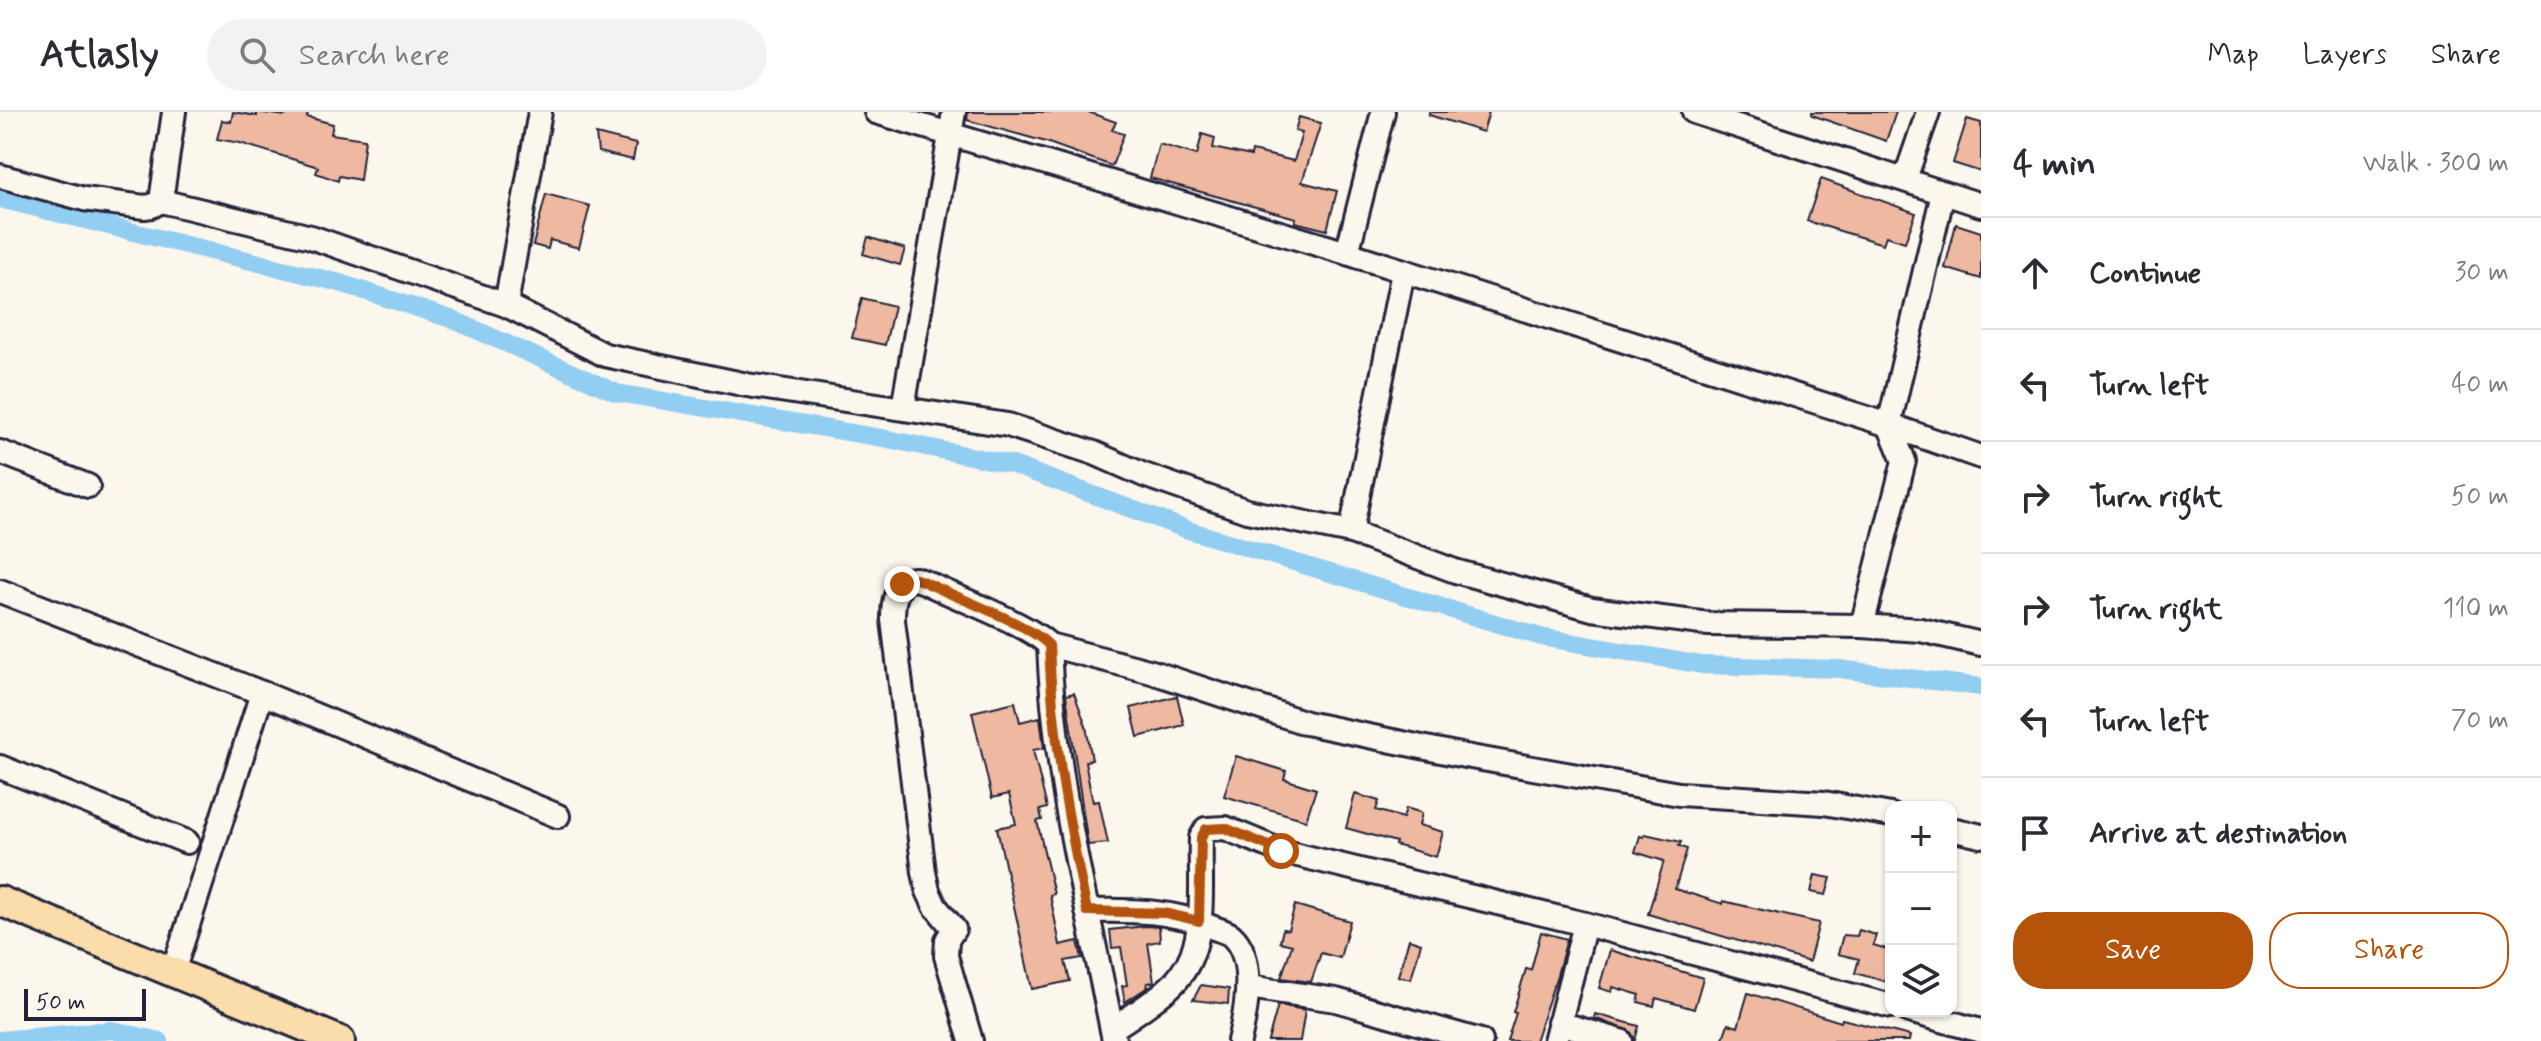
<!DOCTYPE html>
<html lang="en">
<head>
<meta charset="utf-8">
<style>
	:root { --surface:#fff; --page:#f2f2f3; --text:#2b2b33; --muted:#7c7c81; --line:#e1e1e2; --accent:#b45309 }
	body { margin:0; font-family:Mynerve,sans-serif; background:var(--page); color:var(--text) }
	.controls { position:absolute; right:24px; bottom:24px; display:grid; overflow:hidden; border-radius:16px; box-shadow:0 2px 6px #0004 }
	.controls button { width:72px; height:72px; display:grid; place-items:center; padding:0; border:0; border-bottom:2px solid var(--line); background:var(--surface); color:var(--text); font:40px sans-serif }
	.scale { position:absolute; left:24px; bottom:20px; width:122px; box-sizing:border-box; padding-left:8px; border:4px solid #22223b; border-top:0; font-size:22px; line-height:28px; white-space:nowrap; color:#22223b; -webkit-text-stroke:6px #fbf7ec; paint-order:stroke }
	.stop { position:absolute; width:24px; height:24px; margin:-18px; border:6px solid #b45309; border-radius:50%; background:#fff }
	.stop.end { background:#b45309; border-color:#fff; box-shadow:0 2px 8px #0008 }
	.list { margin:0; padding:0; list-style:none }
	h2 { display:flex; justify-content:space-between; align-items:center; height:104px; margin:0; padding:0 32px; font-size:34px }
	h2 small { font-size:26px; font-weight:400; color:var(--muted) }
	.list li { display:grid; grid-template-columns:52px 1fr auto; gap:24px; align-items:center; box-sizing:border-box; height:112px; padding:0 32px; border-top:2px solid var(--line) }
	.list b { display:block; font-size:30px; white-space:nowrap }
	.list em { font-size:26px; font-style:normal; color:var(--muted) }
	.actions { display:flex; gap:16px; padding:24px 32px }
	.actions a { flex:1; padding:18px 0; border:2px solid var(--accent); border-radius:32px; text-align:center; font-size:28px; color:var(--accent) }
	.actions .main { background:var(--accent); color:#fff }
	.icon { flex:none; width:44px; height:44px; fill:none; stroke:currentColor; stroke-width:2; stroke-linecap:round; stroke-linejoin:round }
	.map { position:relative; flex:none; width:1981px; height:929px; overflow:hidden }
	header { display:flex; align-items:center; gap:48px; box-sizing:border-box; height:112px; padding:0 40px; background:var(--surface); border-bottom:2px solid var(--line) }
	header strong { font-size:38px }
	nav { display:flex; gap:44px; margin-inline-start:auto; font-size:28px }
	.search { width:560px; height:72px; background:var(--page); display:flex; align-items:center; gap:20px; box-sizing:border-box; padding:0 28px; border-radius:44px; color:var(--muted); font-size:30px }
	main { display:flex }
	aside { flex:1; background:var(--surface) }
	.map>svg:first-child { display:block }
</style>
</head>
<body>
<header>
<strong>Atlasly</strong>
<div class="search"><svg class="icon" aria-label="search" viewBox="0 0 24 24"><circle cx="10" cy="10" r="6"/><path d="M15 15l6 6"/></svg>Search here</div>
<nav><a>Map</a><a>Layers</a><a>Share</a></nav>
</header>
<main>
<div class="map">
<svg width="1981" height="929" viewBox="0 0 1981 929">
	<rect width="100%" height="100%" fill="#fbf7ec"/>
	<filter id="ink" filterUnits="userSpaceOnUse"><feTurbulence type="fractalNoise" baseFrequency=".0125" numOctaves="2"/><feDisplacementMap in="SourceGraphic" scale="16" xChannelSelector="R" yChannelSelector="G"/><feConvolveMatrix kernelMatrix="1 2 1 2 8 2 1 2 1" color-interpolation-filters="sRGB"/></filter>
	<g filter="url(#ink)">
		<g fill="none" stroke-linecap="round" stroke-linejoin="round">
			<!-- canal -->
			<g stroke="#92cdf2" stroke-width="18">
				<polyline points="0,87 340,171 454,208 617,281 888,327 1013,353 1188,418 1541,525 1702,553 1839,557 1981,575"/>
				<polyline points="0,928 112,918 160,929"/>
			</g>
		</g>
		<!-- building -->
		<g fill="#eeb9a0" stroke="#22223b" stroke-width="2">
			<polygon points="233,0 257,4 257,0 285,4 287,0 308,1 307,5 333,12 331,22 365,27 360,68 339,64 338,69 316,61 318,55 240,31 217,27 222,8 231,10"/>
			<polygon points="968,0 1088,0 1116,10 1112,18 1124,22 1112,54 1046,30 967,8"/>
			<polygon points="1429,0 1489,0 1483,20 1429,3"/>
			<polygon points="1812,0 1896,0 1886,29 1812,3"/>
			<polygon points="1299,5 1321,11 1302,70 1337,79 1327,118 1295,110 1296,106 1150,66 1159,32 1197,43 1202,22 1215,26 1213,36 1251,44 1252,39 1294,49 1302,21 1295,19"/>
			<polygon points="1967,7 1981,11 1981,60 1953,51"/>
			<polygon points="596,22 636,32 633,48 598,40"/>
			<polygon points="1821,67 1916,101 1905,130 1886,124 1883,132 1807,109"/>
			<polygon points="546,82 590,94 579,136 550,128 548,137 533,133"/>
			<polygon points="1956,112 1981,120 1981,167 1945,156"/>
			<polygon points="868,125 905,137 900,153 863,142"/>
			<polygon points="862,186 894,194 885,233 852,226"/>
			<polygon points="1074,581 1086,614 1092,648 1085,649 1090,677 1093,690 1099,689 1108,731 1088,733 1066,583"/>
			<polygon points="1177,584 1184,613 1138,625 1131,596"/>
			<polygon points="1015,590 1020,610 1040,605 1044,636 1033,638 1047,696 1040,698 1042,708 1037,709 1054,782 1050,783 1060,833 1078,829 1082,846 1065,849 1070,869 1032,877 997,716 1016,712 1009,682 992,686 972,600"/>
			<polygon points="1236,644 1286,659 1284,667 1316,677 1306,708 1224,684"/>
			<polygon points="1355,682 1379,689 1376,698 1403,706 1406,696 1422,701 1419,713 1443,720 1436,745 1395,733 1396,730 1346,716"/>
			<polygon points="1645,722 1681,730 1679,734 1687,737 1675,777 1723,792 1723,789 1819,811 1809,850 1648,802 1664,749 1635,740 1640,724 1644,725"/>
			<polygon points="1815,763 1831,766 1826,783 1811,780"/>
			<polygon points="1295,793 1350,809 1340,846 1321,841 1311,870 1281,866 1292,833 1280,830 1283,817 1288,818"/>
			<polygon points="1146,814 1159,815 1160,829 1148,831 1154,870 1147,871 1148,875 1125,890 1122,874 1127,873 1121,835 1112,836 1110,818"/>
			<polygon points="1859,818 1876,823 1873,833 1891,838 1891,871 1855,861 1859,847 1838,842 1843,823 1857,824"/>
			<polygon points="1541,820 1567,827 1557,863 1535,929 1507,929 1516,901 1513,900 1526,857 1531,858"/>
			<polygon points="1409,827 1421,831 1411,867 1398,864"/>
			<polygon points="1610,838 1703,866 1694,897 1656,886 1654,894 1638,890 1640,883 1613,875 1612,880 1599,876"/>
			<polygon points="1201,873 1229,877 1228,892 1193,888"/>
			<polygon points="1748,881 1841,910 1842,907 1910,924 1909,929 1722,929 1728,912 1738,915"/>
			<polygon points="1278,893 1305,898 1300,929 1268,929"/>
			<polygon points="1595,902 1639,914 1635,928 1630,919 1594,906"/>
		</g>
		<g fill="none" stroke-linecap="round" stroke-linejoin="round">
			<defs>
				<g id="minor">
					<polyline points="876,0 1347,141 1889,313 1981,345"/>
					<polyline points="1694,0 1981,93"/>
					<polyline points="0,64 84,87 144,95 152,94 161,89 311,125 506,193 605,243 747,273 1008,313 1094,341 1144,363 1247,399 1351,420 1455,459 1592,497 1709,512 1862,514 1921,518 1981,532"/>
					<polyline points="1905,67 1928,0"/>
					<polyline points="161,89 174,0"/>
					<polyline points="1347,141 1383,0"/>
					<polyline points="506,193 540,0"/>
					<polyline points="903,296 954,0"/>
					<polyline points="0,340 88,374"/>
					<polyline points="1351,420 1403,160"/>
					<polyline points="0,479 262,581 558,704"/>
					<polyline points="1862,514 1904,349 1889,313 1943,81"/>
					<path d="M1049 533C1054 668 1088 796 1114 928"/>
					<polyline points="0,655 187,730"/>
					<polyline points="1951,717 1981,724"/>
					<path d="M1087 799C1131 798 1173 798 1214 816 1219 818 1227 820 1231 823 1257 846 1246 900 1239 929"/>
					<polyline points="173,860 262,581"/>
					<polyline points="1249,875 1336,888 1481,929"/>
					<polyline points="1909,899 1981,919"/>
					<polyline points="1559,911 1621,929"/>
					<path d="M1112 917C1129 906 1169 880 1180 864 1209 826 1199 770 1201 726L1206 717 1225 716 1281 739 1585 812"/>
					<path d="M971 929 946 844 947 828 954 817 935 794 928 779 924 760 893 508C893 491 894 481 906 468L916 467 925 470C958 487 1025 510 1049 533L1152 560 1306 611 1465 644 1679 682 1824 691 1891 703"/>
					<polyline points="1555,929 1585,812 1891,894"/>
				</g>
				<polyline id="major" points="0,789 340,929"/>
			</defs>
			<!-- minor casing -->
			<use href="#minor" stroke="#22223b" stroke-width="28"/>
			<!-- major casing -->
			<use href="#major" stroke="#22223b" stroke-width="34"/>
			<!-- minor -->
			<use href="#minor" stroke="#fbf7ec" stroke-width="22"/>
			<!-- major -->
			<use href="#major" stroke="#fbddab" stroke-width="28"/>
		</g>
	</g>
	<g fill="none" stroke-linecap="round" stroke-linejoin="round" filter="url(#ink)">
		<!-- route -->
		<path stroke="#b45309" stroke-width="10" d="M902 472 906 468 916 467 925 470C958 487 1024 509 1049 533 1052 624 1069 711 1087 799L1165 801 1199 809 1201 726 1206 717 1225 716 1281 739"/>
	</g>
</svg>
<div class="controls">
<button>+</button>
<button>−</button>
<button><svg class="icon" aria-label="layers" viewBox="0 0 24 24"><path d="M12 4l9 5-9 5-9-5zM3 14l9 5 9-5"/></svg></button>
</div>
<div class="scale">50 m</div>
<div class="stop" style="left:1281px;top:739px"></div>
<div class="stop end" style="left:902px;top:472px"></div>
</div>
<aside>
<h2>4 min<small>Walk · 300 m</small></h2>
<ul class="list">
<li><svg class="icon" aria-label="ahead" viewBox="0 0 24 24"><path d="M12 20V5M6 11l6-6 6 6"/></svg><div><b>Continue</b></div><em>30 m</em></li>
<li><svg class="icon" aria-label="left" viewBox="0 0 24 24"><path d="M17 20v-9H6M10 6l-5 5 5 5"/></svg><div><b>Turn left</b></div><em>40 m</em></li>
<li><svg class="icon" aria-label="right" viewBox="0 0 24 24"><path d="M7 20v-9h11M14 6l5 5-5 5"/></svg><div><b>Turn right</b></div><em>50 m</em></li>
<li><svg class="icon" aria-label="right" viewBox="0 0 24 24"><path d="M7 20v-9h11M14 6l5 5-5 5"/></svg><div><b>Turn right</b></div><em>110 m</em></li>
<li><svg class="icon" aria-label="left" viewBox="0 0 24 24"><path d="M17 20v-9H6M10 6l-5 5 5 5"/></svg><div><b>Turn left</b></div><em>70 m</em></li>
<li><svg class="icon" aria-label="arrive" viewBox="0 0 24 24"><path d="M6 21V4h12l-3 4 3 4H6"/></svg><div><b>Arrive at destination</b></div></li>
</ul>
<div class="actions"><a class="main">Save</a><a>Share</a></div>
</aside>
</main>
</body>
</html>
